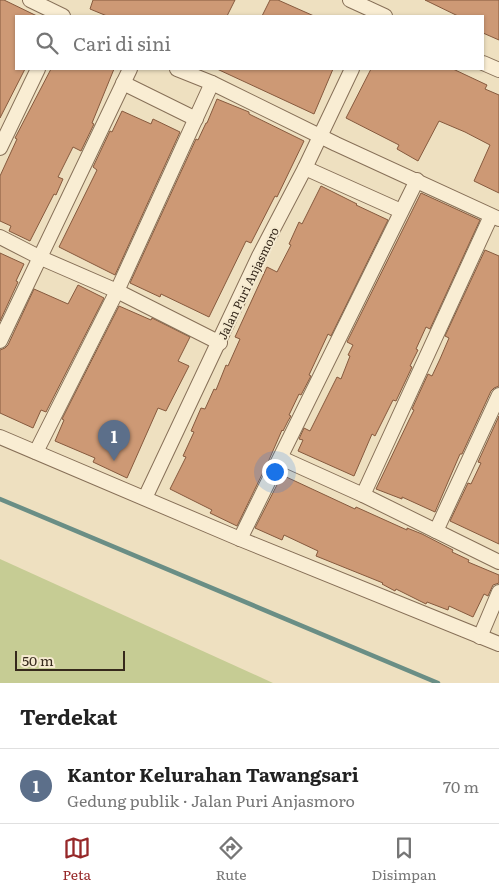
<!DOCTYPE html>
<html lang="id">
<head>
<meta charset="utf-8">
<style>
	:root { --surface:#fff; --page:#f6f6f6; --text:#222; --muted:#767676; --line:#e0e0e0; --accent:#962829 }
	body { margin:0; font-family:Literata,serif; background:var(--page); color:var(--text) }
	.scale { position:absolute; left:15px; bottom:12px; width:110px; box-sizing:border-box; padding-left:5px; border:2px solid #36291c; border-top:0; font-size:14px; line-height:18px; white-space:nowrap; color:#36291c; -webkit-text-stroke:4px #f5ead0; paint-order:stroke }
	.you { position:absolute; left:274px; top:471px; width:18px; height:18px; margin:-12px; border:4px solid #fff; border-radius:50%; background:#1a73e8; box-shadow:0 0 0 8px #1a73e833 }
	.badge { display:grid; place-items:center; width:32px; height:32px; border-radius:50%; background:var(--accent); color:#fff; font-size:16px; font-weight:700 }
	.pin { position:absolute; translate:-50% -41px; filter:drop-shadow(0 1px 2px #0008) }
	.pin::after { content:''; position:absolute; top:26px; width:18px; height:15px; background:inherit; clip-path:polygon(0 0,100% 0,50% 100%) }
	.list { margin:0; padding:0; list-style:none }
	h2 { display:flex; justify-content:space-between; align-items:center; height:65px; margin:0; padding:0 20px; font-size:21px }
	h2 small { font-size:16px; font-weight:400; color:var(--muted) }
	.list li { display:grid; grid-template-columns:32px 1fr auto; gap:15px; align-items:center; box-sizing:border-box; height:75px; padding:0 20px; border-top:1px solid var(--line) }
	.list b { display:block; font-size:19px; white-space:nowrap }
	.list p { margin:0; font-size:16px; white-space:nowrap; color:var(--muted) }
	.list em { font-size:16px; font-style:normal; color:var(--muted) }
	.icon { flex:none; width:28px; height:28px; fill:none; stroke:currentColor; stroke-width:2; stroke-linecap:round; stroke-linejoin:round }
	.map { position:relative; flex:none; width:499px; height:683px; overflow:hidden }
	.search { position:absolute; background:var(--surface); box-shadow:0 1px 4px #0004; left:15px; right:15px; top:15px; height:55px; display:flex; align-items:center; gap:12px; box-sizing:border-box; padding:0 18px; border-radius:0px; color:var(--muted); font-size:19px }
	.sheet { height:140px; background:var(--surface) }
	nav { display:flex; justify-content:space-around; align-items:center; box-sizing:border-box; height:70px; border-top:1px solid var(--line); background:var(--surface); font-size:14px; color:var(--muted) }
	nav a { display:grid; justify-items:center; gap:2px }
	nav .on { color:var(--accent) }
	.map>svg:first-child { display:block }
</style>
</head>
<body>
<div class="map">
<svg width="499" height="683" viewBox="0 0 499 683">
	<rect width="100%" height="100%" fill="#eee0c0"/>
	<!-- green -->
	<polygon fill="#c6cc94" points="0,559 273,683 0,683"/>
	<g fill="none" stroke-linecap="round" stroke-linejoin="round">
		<!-- stream -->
		<polyline stroke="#6a8e85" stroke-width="4.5" points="0,499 438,683"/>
	</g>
	<!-- building -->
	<g fill="#cd9975" stroke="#865a3e">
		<polygon points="0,0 4,0 37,16 16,16 16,69 25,69 0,118"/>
		<polygon points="93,0 235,0 227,16 107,16 90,9"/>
		<polygon points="270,0 278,0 314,16 262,16"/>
		<polygon points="425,0 499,0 499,40 483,33 483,16 458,16"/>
		<polygon points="51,69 114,69 92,123 94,124 81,151 73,147 58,177 63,179 56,195 54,194 30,241 9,231 11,226 0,221 0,176 17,139 15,138"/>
		<polygon points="217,69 333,69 314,114"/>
		<polygon points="371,69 453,69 487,85 485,89 499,95 499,193 474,181 490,145 465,132 439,121 418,161 397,149 399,145 346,118"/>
		<polygon points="217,99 249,112 249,114 304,141 277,197 275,196 251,243 246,241 209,317 161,294 160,297 130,283 196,139 198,140 206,123 207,123"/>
		<polygon points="122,111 151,124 153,119 180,132 115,275 59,247 97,170 93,167 110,131 112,132"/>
		<polygon points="321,186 357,204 356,205 388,220 331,336 328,334 309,375 311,376 301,395 299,394 289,415 291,416 288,421 283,431 282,430 269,460 237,526 210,513 212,510 170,489 186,457 183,456 194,432 191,431 201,408 205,409 214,389 216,390 226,365 228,366 240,339 235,337 267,267 277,272 291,245 289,244 299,222 302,224"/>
		<polygon points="421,193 480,220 430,329 426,327 416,349 418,350 410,366 412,367 396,401 393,400 375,436 372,434 354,476 298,451 303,440 299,439 304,428 310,431 337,377 341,379 350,356 348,355 353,345 347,342"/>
		<polygon points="485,250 499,256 499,386 494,388 491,391 462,454 460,454 435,512 402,497 402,499 376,489 409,420 414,410 412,409 428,374 432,376 440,359 449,338 445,336"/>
		<polygon points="0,253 24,264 16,281 18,282 0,321"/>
		<polygon points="78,285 104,298 46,412 41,410 33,428 0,413 0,350 5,348 8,345 34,289 68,304"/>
		<polygon points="119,306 151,320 152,318 190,337 178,361 189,366 166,411 158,408 127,478 93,462 95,458 55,441 64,420 62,419"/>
		<polygon points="499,416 499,544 450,521 468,483 471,484 481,463 478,462"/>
		<polygon points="282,475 355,509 356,507 407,530 407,528 422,534 453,550 452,552 469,560 468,562 499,575 499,583 493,585 488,596 484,594 473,617 449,606 448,610 427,602 426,604 396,589 395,591 382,584 383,583 316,556 318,551 284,535 282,540 255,528"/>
	</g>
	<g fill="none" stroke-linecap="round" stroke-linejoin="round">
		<defs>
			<g id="minor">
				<polyline points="30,0 63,16"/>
				<polyline points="350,0 385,16"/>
				<polyline points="483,63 499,70"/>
				<polyline points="177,69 212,83 336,144 499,219"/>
				<polyline points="123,83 196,119"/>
				<polyline points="0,148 38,69"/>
				<polyline points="305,168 401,211"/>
				<polyline points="0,237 41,258 117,291 220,343"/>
				<polyline points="0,341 130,69"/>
				<polyline points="0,437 240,539 499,644"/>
				<polyline points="36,452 117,291 212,83"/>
				<polyline points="281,458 363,495 499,562"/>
				<polyline points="363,495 491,216"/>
				<polyline points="145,498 259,256 305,168 352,69"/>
				<polyline points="436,531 499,395"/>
				<polyline points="240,539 417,180"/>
				<polyline points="480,637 499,592"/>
			</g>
		</defs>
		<!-- minor casing -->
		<use href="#minor" stroke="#877058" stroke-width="16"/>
		<!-- minor -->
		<use href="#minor" stroke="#f9edd3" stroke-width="14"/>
	</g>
	<g text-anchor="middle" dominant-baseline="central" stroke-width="4" stroke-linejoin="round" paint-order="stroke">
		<!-- street labels -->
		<g font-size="12" fill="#36291c" stroke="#f5ead0">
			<text transform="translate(248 283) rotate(-64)">Jalan Puri Anjasmoro</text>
		</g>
	</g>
</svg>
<div class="scale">50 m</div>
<div class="you"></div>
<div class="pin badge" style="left:114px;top:461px;background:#5c6f8a">1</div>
<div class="search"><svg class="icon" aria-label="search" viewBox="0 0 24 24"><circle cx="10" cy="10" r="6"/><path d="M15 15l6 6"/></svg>Cari di sini</div>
</div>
<section class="sheet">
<h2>Terdekat<small></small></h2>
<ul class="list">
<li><span class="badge" style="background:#5c6f8a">1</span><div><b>Kantor Kelurahan Tawangsari</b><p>Gedung publik · Jalan Puri Anjasmoro</p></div><em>70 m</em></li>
</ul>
</section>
<nav>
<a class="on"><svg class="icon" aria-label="map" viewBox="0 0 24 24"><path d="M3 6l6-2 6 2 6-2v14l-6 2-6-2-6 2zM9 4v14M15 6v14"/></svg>Peta</a>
<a><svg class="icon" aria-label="directions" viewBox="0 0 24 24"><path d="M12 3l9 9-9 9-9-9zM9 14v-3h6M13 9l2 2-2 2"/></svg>Rute</a>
<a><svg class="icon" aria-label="saved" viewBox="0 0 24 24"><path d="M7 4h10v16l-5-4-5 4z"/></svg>Disimpan</a>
</nav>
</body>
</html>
